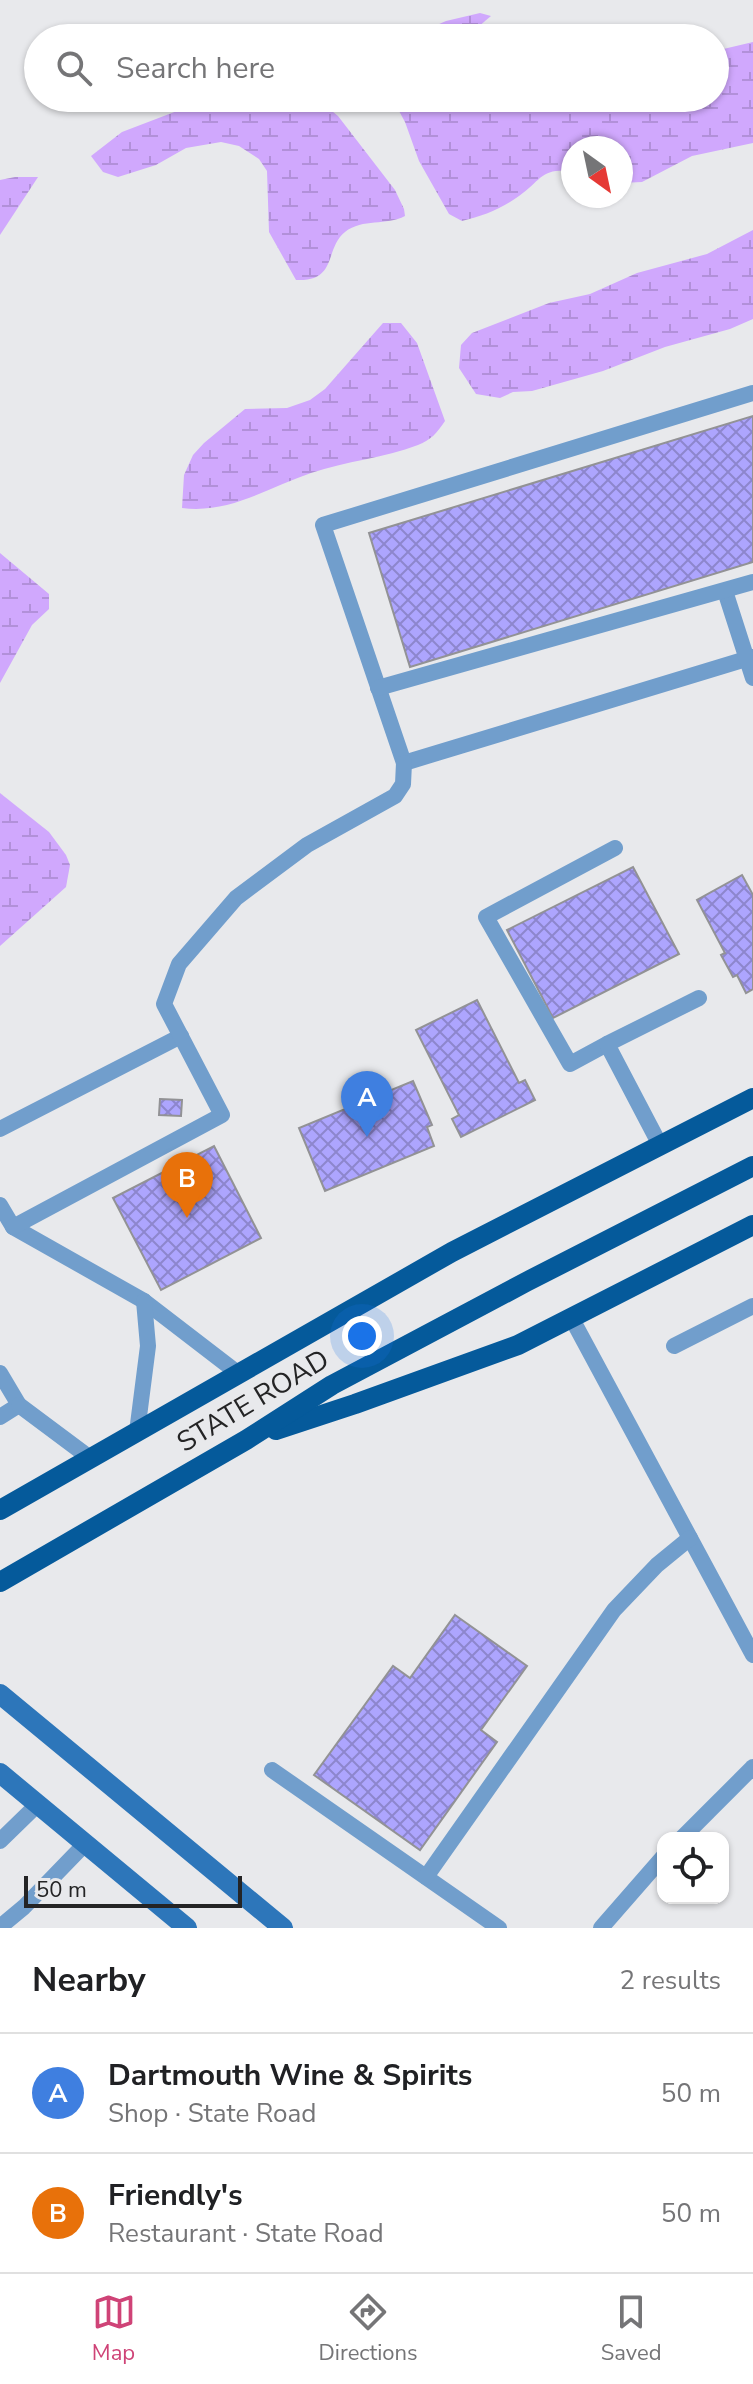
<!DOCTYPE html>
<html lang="en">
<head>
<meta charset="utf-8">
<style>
	:root { --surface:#fff; --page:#f6f6f6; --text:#202124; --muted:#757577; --line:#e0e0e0; --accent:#cf4377 }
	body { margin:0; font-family:"Nunito Sans",sans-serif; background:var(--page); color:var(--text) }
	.controls { position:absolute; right:24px; bottom:24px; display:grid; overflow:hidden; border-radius:16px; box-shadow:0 2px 6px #0004 }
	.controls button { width:72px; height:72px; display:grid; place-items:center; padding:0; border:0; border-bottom:2px solid var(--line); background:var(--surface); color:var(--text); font:40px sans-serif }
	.compass { position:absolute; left:561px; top:136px; width:72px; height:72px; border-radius:50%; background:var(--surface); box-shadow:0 2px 6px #0004; rotate:147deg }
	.scale { position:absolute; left:24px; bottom:20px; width:218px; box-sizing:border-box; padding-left:8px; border:4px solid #242425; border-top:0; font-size:22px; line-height:28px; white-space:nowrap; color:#242425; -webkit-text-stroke:6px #e8e9ec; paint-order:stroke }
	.you { position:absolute; left:362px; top:1336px; width:28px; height:28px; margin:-20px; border:6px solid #fff; border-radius:50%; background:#1a73e8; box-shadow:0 0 0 12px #1a73e833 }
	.badge { display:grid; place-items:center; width:52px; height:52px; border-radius:50%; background:var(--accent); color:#fff; font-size:26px; font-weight:700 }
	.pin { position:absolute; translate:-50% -66px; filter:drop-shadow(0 2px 4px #0008) }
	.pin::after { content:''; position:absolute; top:42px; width:28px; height:24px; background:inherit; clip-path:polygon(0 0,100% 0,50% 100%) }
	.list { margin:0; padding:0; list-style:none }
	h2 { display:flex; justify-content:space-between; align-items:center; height:104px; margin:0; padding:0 32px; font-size:34px }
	h2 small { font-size:26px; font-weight:400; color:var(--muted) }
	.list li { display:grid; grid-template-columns:52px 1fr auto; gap:24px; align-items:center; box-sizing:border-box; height:120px; padding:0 32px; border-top:2px solid var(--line) }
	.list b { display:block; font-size:30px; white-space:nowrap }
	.list p { margin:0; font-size:26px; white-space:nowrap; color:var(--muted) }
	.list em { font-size:26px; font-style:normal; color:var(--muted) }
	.icon { flex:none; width:44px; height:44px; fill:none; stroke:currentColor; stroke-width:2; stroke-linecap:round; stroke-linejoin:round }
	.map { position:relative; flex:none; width:753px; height:1928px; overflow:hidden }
	.search { position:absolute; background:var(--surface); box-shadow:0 2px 6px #0004; left:24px; right:24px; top:24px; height:88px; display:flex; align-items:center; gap:20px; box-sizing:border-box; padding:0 28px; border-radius:44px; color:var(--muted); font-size:30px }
	.sheet { height:344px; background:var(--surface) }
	nav { display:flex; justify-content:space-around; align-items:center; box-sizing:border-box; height:112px; border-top:2px solid var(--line); background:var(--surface); font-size:22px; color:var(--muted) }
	nav a { display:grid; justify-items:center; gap:4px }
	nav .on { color:var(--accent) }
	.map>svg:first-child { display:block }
</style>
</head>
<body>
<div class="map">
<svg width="753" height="1928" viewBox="0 0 753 1928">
	<defs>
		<pattern id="wetland-marsh" width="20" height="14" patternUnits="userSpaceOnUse" patternTransform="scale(2)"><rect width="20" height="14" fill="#d0a8fd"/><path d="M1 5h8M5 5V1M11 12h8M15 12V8" fill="none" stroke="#b290d9"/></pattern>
		<pattern id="building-cross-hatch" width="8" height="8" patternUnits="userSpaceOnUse" patternTransform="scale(2)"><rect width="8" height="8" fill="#ada5fe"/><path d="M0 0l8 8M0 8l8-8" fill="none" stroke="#8d86cd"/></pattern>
	</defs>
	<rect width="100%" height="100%" fill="#e8e9ec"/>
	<!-- wetland -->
	<g fill="url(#wetland-marsh)">
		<polygon points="480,13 491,16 465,38 408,38 446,21"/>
		<path d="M753 42V143L692 156 642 182 621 183V148H573V171C540 168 542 180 519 196 501 209 483 216 462 221L449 214 419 161 405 122 392 98H497L500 102 512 105 548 98H715V51Z"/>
		<path d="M221 98H316L338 116 395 190 404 209 405 216C386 226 363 218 345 232 324 249 338 282 296 280L269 232 267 171 259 159 239 146 221 142 186 148 156 165 118 177 103 172 91 156 122 132 190 106Z"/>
		<polygon points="15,177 38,177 0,235 0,180"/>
		<polygon points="753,230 753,319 730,329 665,347 603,371 532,391 513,392 500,398 476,394 459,368 461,345 472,333 549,303 590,294 637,273 707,254"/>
		<path d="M383 323H401L417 343 445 421C437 433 431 440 418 445 384 458 346 461 311 473 267 488 230 514 182 508L184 475 193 455 204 443 245 409 287 408 310 400 325 389Z"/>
		<polygon points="0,553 49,594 49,609 32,625 0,683"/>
		<polygon points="0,793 49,832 66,855 70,865 66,887 0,946"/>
	</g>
	<!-- building -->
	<g fill="url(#building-cross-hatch)" stroke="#929295" stroke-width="2">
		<polygon points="753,416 753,562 410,667 369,533"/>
		<polygon points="633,867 679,954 553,1018 507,930"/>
		<polygon points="742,875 753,895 753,989 746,993 737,975 733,977 721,955 725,953 697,900"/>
		<polygon points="477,1000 519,1083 525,1080 535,1100 461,1137 452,1119 459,1115 416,1030"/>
		<polygon points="413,1081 432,1125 427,1127 434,1146 325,1191 299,1128"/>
		<polygon points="160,1099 182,1100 181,1116 159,1115"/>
		<polygon points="214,1146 261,1238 161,1290 113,1198"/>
		<polygon points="455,1615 527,1666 481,1730 497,1742 420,1850 314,1775 393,1666 410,1678"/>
	</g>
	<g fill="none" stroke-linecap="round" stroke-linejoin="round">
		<!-- service -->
		<g stroke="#719ecc" stroke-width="16">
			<polyline points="753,393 323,525 404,763 753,657"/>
			<polyline points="725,591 753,678"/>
			<polyline points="378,688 753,582"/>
			<polyline points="607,1044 570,1064 486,917 615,848"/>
			<polyline points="0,1129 181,1036"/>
			<polyline points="660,1145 607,1044 699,998"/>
			<polyline points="0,1205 13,1227 144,1301 239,1374"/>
			<polyline points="13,1227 222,1115 164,1004 179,964 236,898 307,845 395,796 403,784 404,763"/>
			<polyline points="572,1319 753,1655"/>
			<polyline points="674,1346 753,1306"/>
			<polyline points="0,1373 19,1405 0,1417"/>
			<polyline points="19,1405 90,1458"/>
			<polyline points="137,1432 148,1346 144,1301"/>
			<polyline points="272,1770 499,1928"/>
			<polyline points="682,1838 753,1767"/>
			<polyline points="0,1841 38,1804"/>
			<polyline points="426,1877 614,1610 657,1565 690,1538"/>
			<polyline points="0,1927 24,1907 85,1844"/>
			<polyline points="601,1928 663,1857"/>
		</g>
		<!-- secondary -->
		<g stroke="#2d76ba" stroke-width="20">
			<polyline points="0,1694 283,1928"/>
			<polyline points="0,1773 187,1928"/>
		</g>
		<!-- primary -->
		<g stroke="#055a9b" stroke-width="20">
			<polyline points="276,1430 355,1404 518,1345 753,1225"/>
			<polyline points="0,1510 452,1252 753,1098"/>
			<polyline points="0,1582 246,1440 332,1385 526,1282 753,1166"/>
		</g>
	</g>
	<g text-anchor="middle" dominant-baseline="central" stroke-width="7" stroke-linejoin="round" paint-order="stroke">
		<!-- street labels -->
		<g font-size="28" fill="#242425" stroke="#e8e9ec">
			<text transform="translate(253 1401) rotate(-31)">STATE ROAD</text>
		</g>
	</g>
</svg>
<div class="controls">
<button><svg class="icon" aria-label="locate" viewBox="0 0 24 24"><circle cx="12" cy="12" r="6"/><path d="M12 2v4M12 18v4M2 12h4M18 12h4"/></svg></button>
</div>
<svg class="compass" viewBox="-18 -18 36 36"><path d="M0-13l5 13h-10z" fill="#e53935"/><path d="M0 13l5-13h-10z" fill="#757577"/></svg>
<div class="scale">50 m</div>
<div class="you"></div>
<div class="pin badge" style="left:367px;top:1137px;background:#3f7fe0">A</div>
<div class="pin badge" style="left:187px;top:1218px;background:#e8710a">B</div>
<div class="search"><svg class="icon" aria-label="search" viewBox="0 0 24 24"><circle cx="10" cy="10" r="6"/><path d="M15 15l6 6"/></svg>Search here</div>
</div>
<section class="sheet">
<h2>Nearby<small>2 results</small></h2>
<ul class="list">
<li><span class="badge" style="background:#3f7fe0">A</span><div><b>Dartmouth Wine &amp; Spirits</b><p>Shop · State Road</p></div><em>50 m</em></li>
<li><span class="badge" style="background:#e8710a">B</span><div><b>Friendly's</b><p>Restaurant · State Road</p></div><em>50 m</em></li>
</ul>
</section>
<nav>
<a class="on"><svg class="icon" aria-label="map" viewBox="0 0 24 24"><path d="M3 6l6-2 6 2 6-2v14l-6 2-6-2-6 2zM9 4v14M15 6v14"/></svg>Map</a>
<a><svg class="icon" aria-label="directions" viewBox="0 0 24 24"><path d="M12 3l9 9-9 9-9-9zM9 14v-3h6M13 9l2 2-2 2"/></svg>Directions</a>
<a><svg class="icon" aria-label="saved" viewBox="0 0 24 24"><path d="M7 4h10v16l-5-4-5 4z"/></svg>Saved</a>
</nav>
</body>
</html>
